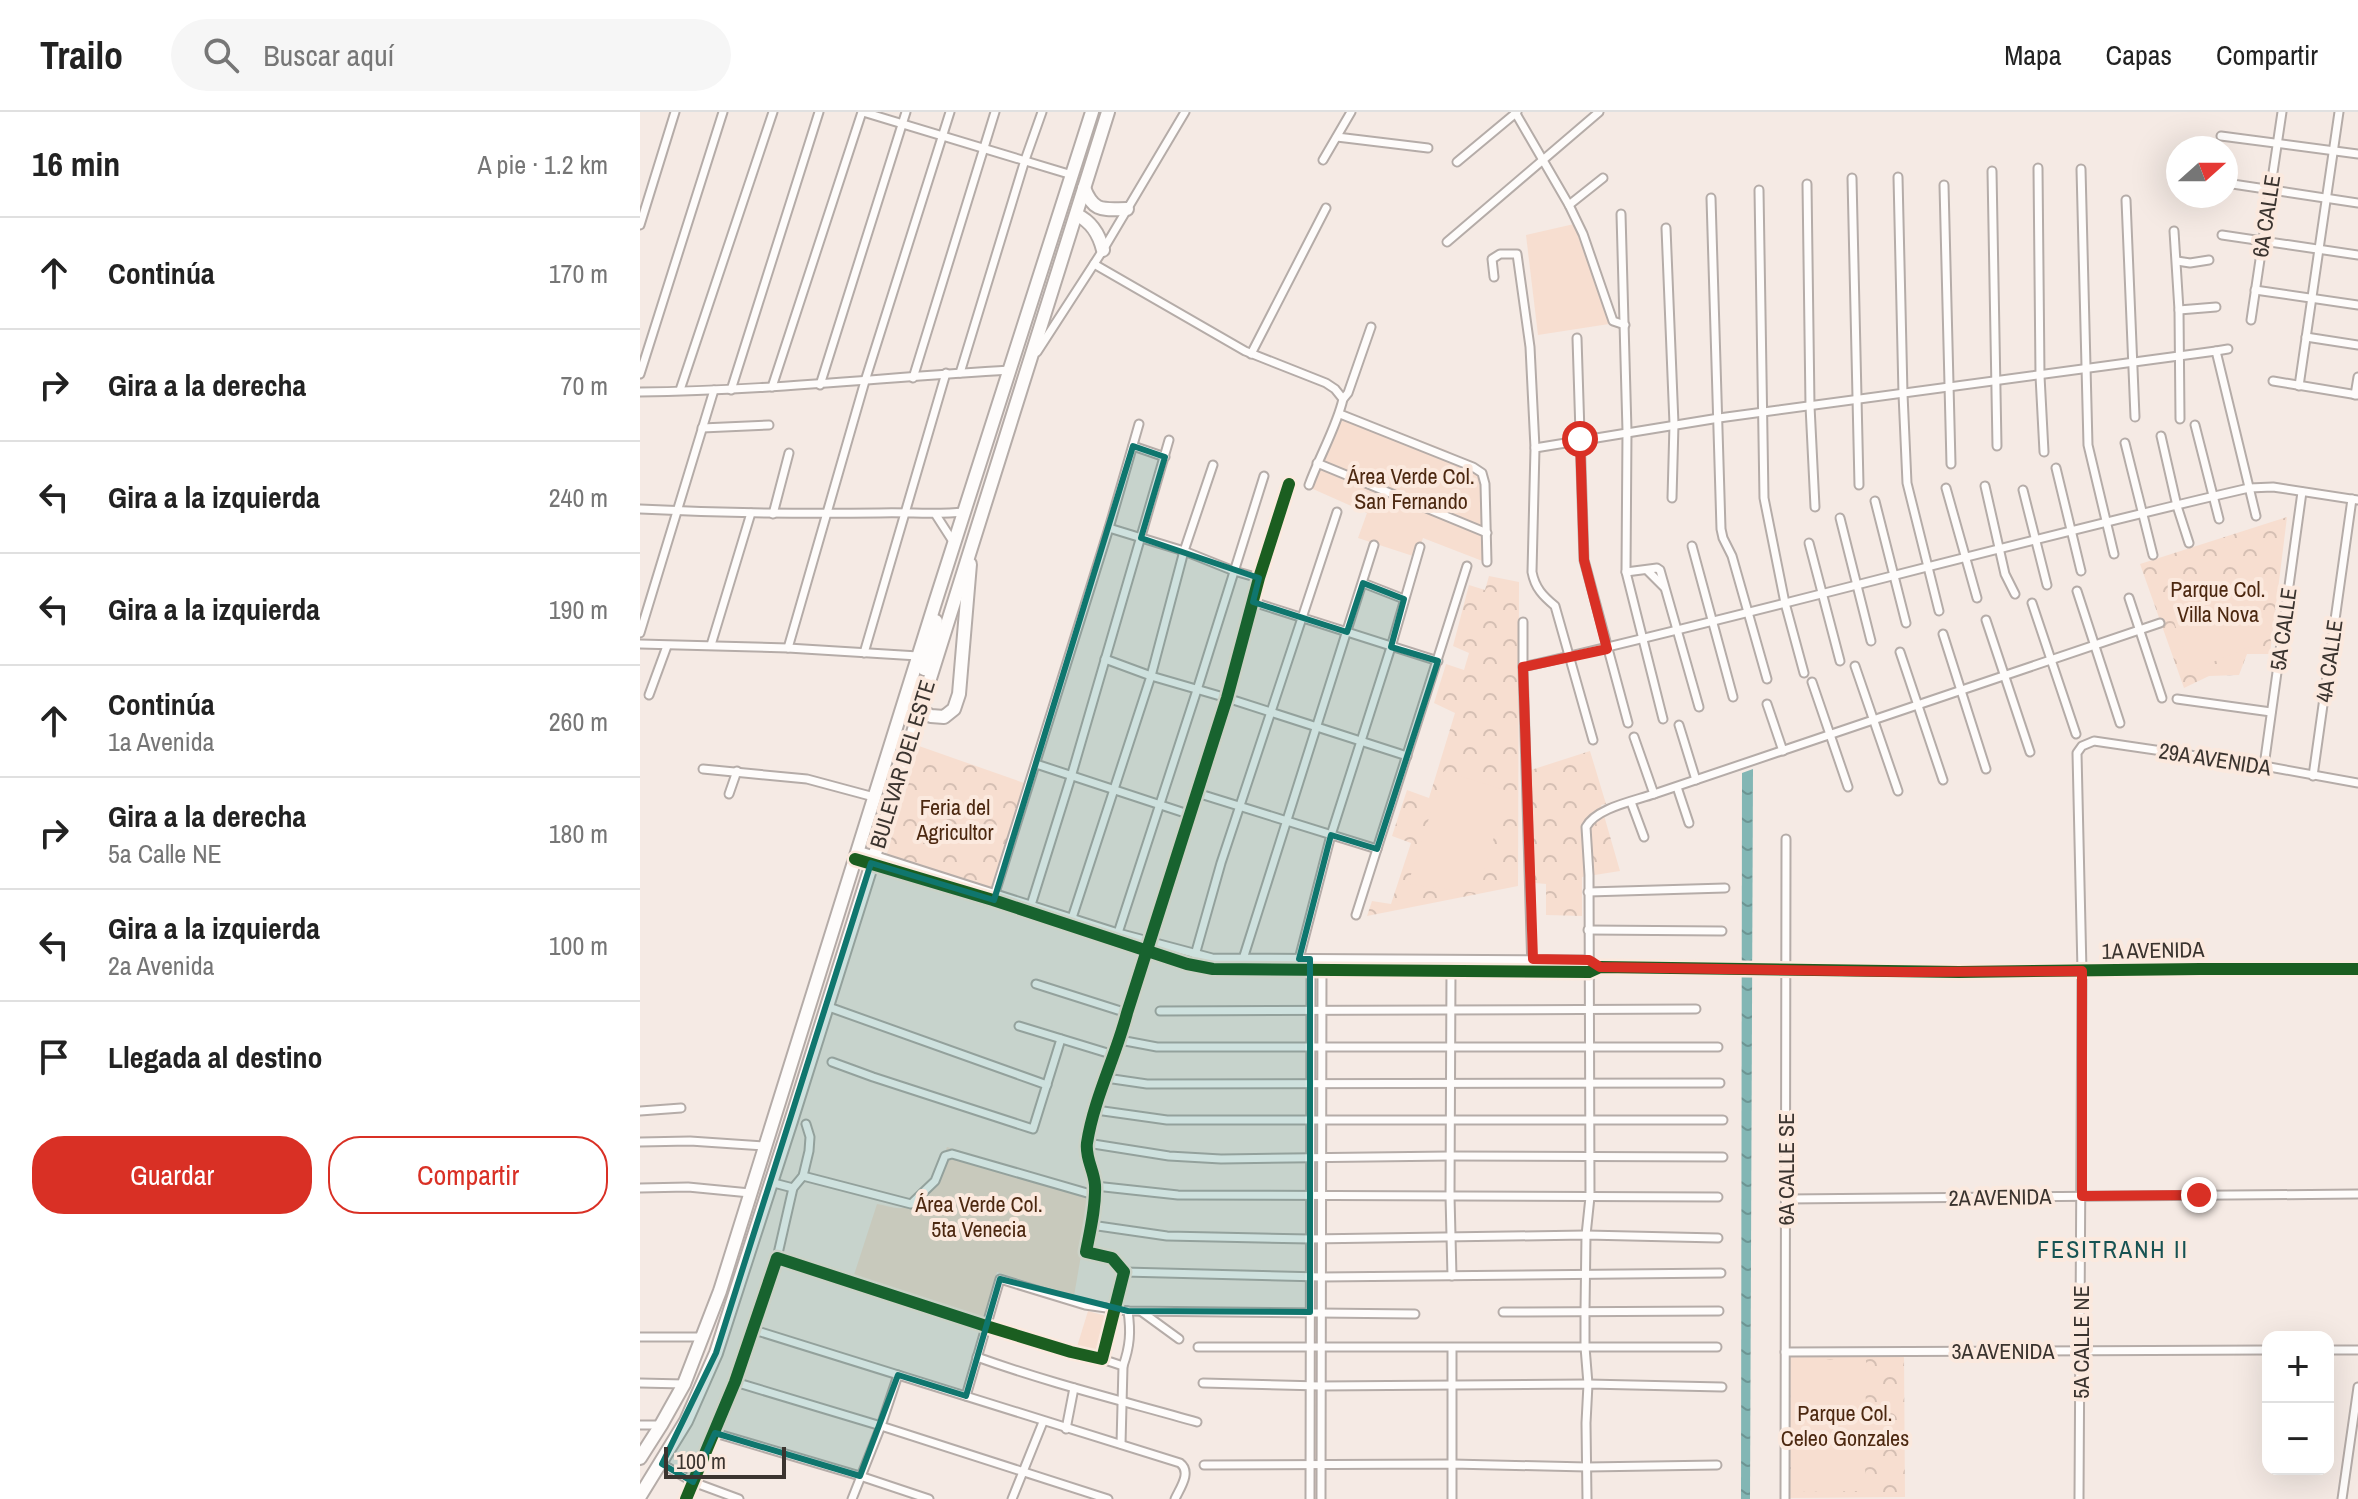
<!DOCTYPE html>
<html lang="es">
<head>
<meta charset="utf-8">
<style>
	:root { --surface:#fff; --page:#f6f6f6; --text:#222; --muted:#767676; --line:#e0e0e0; --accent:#d93025 }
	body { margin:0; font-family:"Archivo Narrow",sans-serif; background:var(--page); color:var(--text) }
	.controls { position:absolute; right:24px; bottom:24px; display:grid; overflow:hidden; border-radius:16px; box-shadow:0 8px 32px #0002 }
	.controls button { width:72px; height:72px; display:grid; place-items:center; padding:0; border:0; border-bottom:2px solid var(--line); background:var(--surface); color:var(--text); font:40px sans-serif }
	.compass { position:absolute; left:1526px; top:24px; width:72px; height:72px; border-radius:50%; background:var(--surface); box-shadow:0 8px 32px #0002; rotate:69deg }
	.scale { position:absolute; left:24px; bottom:20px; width:122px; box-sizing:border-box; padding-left:8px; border:4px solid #3b342f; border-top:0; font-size:22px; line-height:28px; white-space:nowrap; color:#3b342f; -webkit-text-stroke:6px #fbe9de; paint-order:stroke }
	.stop { position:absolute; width:24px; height:24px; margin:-18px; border:6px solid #d93025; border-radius:50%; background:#fff }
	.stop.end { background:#d93025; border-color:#fff; box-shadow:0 2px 8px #0008 }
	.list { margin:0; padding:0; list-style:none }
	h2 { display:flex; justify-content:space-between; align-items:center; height:104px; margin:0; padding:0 32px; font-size:34px }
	h2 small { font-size:26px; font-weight:400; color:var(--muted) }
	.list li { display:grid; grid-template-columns:52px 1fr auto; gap:24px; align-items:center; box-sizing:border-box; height:112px; padding:0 32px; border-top:2px solid var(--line) }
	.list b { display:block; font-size:30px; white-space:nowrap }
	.list p { margin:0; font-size:26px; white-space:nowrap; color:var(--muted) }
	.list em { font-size:26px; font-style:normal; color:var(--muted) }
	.actions { display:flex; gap:16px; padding:24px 32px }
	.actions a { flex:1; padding:18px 0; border:2px solid var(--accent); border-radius:32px; text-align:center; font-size:28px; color:var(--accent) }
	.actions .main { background:var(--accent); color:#fff }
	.icon { flex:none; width:44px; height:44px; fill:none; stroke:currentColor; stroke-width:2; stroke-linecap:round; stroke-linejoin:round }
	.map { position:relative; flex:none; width:1718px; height:1387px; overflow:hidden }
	header { display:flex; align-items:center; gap:48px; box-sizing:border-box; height:112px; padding:0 40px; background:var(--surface); border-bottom:2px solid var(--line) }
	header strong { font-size:38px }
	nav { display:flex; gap:44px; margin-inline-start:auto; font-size:28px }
	.search { width:560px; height:72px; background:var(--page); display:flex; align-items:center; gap:20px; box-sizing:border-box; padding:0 28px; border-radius:44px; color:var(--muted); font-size:30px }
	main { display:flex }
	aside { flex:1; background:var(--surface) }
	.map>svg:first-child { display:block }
</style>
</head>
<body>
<header>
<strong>Trailo</strong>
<div class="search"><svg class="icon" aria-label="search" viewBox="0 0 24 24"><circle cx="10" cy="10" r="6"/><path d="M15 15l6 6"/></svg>Buscar aquí</div>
<nav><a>Mapa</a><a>Capas</a><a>Compartir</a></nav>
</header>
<main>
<aside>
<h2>16 min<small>A pie · 1.2 km</small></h2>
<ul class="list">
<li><svg class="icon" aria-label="ahead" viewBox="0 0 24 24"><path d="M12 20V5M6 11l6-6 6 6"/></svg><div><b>Continúa</b></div><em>170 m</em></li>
<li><svg class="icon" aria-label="right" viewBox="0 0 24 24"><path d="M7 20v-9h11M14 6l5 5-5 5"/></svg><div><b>Gira a la derecha</b></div><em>70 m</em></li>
<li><svg class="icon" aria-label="left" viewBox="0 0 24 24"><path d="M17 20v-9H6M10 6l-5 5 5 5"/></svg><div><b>Gira a la izquierda</b></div><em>240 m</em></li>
<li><svg class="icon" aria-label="left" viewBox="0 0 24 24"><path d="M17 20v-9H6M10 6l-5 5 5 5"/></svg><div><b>Gira a la izquierda</b></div><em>190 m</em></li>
<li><svg class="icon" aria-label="ahead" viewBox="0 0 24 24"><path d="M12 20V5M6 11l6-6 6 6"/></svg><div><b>Continúa</b><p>1a Avenida</p></div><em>260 m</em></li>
<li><svg class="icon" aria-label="right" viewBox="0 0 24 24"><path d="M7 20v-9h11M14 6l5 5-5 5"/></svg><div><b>Gira a la derecha</b><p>5a Calle NE</p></div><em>180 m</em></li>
<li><svg class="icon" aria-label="left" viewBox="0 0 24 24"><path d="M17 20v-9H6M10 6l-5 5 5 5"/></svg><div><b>Gira a la izquierda</b><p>2a Avenida</p></div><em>100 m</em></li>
<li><svg class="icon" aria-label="arrive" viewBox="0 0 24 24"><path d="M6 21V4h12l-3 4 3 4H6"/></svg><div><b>Llegada al destino</b></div></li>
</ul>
<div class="actions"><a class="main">Guardar</a><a>Compartir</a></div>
</aside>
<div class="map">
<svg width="1718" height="1387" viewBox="0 0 1718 1387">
	<defs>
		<pattern id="forest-crowns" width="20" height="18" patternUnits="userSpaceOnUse" patternTransform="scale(2)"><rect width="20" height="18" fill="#f7ded0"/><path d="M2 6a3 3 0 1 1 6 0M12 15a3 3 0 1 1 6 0" fill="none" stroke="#d5bfb3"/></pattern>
		<pattern id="water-ripples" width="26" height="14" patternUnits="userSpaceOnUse" patternTransform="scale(2)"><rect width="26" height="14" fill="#82b6b4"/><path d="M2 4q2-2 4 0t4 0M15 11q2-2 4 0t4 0" fill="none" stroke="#6c9593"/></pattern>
	</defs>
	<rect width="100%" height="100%" fill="#f5eae4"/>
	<!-- forest -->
	<g fill="url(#forest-crowns)">
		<polygon points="1647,405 1630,542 1607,542 1599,563 1569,564 1544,576 1500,452"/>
		<polygon points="849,464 879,470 878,774 727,804 732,789 751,792 771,731 752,724 767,678 789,686 815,601 794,591 806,552 824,558 829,541 813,534 829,473 845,478"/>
		<polygon points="279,634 387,672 353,778 246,744"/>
		<polygon points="950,639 966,692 961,693 980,759 942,765 942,804 906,803 906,772 895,771 891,658"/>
		<polygon points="1145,1242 1264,1243 1265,1385 1145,1386"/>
	</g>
	<!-- park -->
	<g fill="#f7ded0">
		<polygon points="934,112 969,212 898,223 886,123"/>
		<polygon points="698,297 806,338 847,359 845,450 783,426 776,445 718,426 727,401 664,373"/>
		<polygon points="1614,478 1629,527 1551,559 1533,507"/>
		<polygon points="804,659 868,679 837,781 768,772"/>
		<polygon points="672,859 681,859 680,1387 671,1387"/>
		<path d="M307 1035 452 1080 434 1184 357 1160 344 1210 213 1166 237 1092C245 1093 255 1097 262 1096 283 1092 301 1053 307 1035Z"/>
		<polygon points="448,1199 474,1206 461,1245 436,1238"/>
		<polygon points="1150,1247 1226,1248 1225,1379 1151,1380"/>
	</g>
	<!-- water -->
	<polygon fill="url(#water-ripples)" points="1113,657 1110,1387 1101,1387 1102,661"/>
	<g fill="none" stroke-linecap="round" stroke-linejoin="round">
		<defs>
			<g id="street">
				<polyline points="223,0 432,63"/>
				<polyline points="875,0 929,93 943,122 973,209 985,213"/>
				<polyline points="1581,24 1718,42"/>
				<polyline points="697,25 788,36"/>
				<polyline points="683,48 711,0"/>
				<polyline points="817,50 877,0"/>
				<polyline points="1398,56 1400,264 1404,340"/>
				<polyline points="1441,57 1448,333 1474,442"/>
				<polyline points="1352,59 1357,334"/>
				<polyline points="1258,65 1263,282 1267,371 1299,499"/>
				<polyline points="1212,66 1219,373"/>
				<polyline points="1586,71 1718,91"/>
				<polyline points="1167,72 1170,294 1175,395"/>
				<polyline points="1304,73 1311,352"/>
				<polyline points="1119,78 1124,386 1145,491 1164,561"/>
				<polyline points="1071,86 1081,417 1083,426 1092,444 1127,567"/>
				<polyline points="1486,88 1495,305"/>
				<polyline points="929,93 963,66"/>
				<polyline points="981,102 987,319 986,460 1023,607"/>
				<polyline points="0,113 35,0"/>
				<polyline points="1026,116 1034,312 1032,386"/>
				<polyline points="1534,119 1539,198 1540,307"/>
				<polyline points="1582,123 1718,143"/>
				<polyline points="807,130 959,0"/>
				<polyline points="1537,149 1550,151 1569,148"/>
				<path d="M454 152 605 239 686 271 695 277 703 287C697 314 679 345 669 373"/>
				<path d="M854 165 852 147 860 142H877L890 235 895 336 892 460C895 476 903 484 915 494L953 628"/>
				<polyline points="1615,178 1718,193"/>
				<polyline points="1539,198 1576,195"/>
				<polyline points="1611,208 1642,0"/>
				<polyline points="1666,225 1718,233"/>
				<polyline points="937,226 944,448 988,611"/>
				<polyline points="1576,239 1588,237"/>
				<polyline points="397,240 463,138 545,0"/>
				<polyline points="611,242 686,96"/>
				<polyline points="320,261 385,48 402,0"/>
				<polyline points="0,262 83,0"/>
				<polyline points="273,266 355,0"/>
				<polyline points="1633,269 1718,283"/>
				<polyline points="180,273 266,0"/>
				<polyline points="1659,274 1699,0"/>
				<polyline points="132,275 222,0"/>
				<polyline points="40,278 133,0"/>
				<polyline points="91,278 179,0"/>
				<path d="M0 280C124 279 246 265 370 258"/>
				<polyline points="1715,283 1718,265"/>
				<polyline points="703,287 708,281 731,215"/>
				<polyline points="700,302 833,355 842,361 845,372 847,450"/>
				<polyline points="1555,313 1579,407"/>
				<polyline points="62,316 129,313"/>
				<polyline points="1521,324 1537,394 1549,431"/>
				<polyline points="1485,331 1513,443"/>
				<polyline points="493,334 525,345"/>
				<polyline points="895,336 1079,306 1576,239 1616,404"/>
				<polyline points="677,351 847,421"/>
				<polyline points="1416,356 1441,459"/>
				<polyline points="1345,374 1365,462 1375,482"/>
				<polyline points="1306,376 1337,486"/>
				<polyline points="1383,378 1407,473"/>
				<polyline points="1235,389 1266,511"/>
				<path d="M0 397C80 401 159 402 239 401 268 400 295 403 324 400"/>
				<polyline points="133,402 149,341"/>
				<polyline points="296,403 314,431"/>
				<polyline points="1200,406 1231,529"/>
				<polyline points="469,416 544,439 594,459 619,466"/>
				<polyline points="1169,431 1200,549"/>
				<polyline points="1052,434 1093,585"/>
				<polyline points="1007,458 1024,475"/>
				<polyline points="986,460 1017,456 1020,458 1059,595"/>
				<polyline points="723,471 764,487"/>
				<polyline points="1437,479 1480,611"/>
				<polyline points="1489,486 1522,586"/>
				<polyline points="613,490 798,549"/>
				<polyline points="1392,491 1436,622"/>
				<polyline points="1346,508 1390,640"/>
				<polyline points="0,521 74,278"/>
				<polyline points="1303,522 1346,657"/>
				<polyline points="0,532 148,536 278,544"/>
				<polyline points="71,533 111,401"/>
				<polyline points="148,536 225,269 310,0"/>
				<polyline points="1260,540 1303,668"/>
				<polyline points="224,541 306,261"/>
				<polyline points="465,547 511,564 587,586 767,644"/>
				<polyline points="1215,554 1258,679"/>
				<polyline points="883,555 883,510"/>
				<polyline points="1172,570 1208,675"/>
				<polyline points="9,583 27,534"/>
				<polyline points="1537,587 1631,600"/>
				<polyline points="1127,592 1143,639"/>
				<polyline points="1039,613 1056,668"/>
				<polyline points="994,625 1014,682"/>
				<polyline points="396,652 551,703"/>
				<polyline points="1624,654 1662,380"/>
				<polyline points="63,657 167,667 234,685"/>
				<polyline points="1673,664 1712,387"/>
				<polyline points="1037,675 1049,711"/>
				<polyline points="557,681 737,737"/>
				<polyline points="89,682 97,659"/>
				<polyline points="991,690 1004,725"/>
				<polyline points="218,738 478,821 572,846 949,848 952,850"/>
				<polyline points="215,747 353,788 547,852 573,857 606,859 951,859"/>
				<polyline points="948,780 1085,776"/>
				<polyline points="354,784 469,416 499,312"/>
				<polyline points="391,793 431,665 529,328"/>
				<polyline points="716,803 827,454"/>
				<polyline points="432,806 511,564 544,439 573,353"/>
				<polyline points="948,818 1082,819"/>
				<polyline points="478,821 557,578 624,364"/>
				<polyline points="555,843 581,751 697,400"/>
				<polyline points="603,847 734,433"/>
				<polyline points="659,847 691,723 751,535 780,435"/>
				<polyline points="811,858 810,1084 812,1164"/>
				<path d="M892 859 883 555C1126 499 1366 432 1609 376L1633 375 1718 388"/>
				<polyline points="396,872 487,901"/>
				<polyline points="186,894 407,973"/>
				<polyline points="520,899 1056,897"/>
				<polyline points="379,914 474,943"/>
				<polyline points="480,928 517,935 1078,935"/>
				<polyline points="192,950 233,965 393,1017 421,927"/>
				<polyline points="466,966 507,972 1080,971"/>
				<polyline points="456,998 527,1008 1083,1008"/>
				<polyline points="0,999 41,996"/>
				<polyline points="0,1030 50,1029 124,1034"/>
				<polyline points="447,1031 529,1044 581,1047 810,1044 1083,1045"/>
				<polyline points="163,1064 271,1092 295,1069 305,1044 312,1042 454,1083"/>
				<polyline points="130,1070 153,1076"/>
				<polyline points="455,1074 538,1083 1078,1085"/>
				<polyline points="0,1076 48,1075 110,1081"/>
				<polyline points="1146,1087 1718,1082"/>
				<polyline points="451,1113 527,1124 670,1127 946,1123 1078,1126"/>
				<polyline points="137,1146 153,1076 163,1064 169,1039 170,1025 166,1012"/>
				<polyline points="484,1160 681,1165 1081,1161"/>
				<polyline points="502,1200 539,1227"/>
				<polyline points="863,1200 1079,1199"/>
				<path d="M111 1217 540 1351C552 1360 540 1376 535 1387"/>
				<polyline points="0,1225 63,1225"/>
				<polyline points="558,1235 1077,1235"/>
				<polyline points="1688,1238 1718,1238"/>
				<polyline points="1145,1240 1628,1238"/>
				<path d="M337 1245C409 1271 483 1289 557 1310"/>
				<polyline points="462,1247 483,1254 481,1332"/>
				<path d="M483 1254C490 1234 491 1220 488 1199"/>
				<polyline points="95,1270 241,1314 468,1387"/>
				<polyline points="0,1271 44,1272"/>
				<polyline points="563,1271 680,1274 948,1272 1082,1275"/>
				<polyline points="326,1284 360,1167 445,1193 488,1199 775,1202"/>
				<polyline points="0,1313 21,1313"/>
				<polyline points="426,1317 434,1276"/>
				<polyline points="75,1321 220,1364 289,1387"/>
				<polyline points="22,1352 53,1370 99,1387"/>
				<polyline points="564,1353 812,1352 947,1355 1077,1353"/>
				<path d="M46 1387 95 1270 137 1146 346 1214 431 1240 462 1247 484 1160 472 1146 446 1140C450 1119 456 1095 455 1073 454 1058 445 1046 447 1031 454 986 476 944 487 901L587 586 619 466 649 372"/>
				<polyline points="212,1387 241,1314 258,1263"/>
				<polyline points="372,1387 403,1310"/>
				<polyline points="670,1387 671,853"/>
				<polyline points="681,1387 682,853"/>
				<polyline points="812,1387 812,1236"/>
				<path d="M947 1387 946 1311 948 1272 945 1235V1199L946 1123 950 1085 949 763 946 715C956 696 994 689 1014 682L1520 511"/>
				<polyline points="1145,1387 1146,727"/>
				<polyline points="1439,1387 1442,859 1437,641 1442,634 1454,629 1624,654 1718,671"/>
				<polyline points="1702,1387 1718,1275"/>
			</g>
			<polyline id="secondary" points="960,855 1319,860 1560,857 1718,857"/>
			<g id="highway">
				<path d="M444 76C454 101 463 97 487 97"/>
				<path d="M437 103C452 110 459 122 463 138"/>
				<polyline points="284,557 296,509"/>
				<polyline points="279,590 279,598 291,604 304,605 314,597 319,582 330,452"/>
				<polyline points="0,1346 21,1313 44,1272 80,1179 295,491 452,0"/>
				<polyline points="0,1384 46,1309 76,1241 151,1009 468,0"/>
			</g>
		</defs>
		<!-- street casing -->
		<use href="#street" stroke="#b5aca8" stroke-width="11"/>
		<!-- secondary casing -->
		<use href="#secondary" stroke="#b5aca8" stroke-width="14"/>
		<!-- highway casing -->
		<use href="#highway" stroke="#b5aca8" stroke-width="16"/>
		<!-- street -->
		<use href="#street" stroke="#fefcfb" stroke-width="7"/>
		<!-- secondary -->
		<use href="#secondary" stroke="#fefcfb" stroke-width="10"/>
		<!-- highway -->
		<use href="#highway" stroke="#fefcfb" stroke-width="12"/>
		<defs>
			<g id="cycleway">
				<polyline points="215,747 353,788 547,852 573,857 949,860 960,855 1319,860 1560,857 1718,857"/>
				<path d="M46 1387 95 1270 137 1146 346 1214 431 1240 462 1247 484 1160 472 1146 446 1140C450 1119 456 1095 455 1073 454 1058 445 1046 447 1031 454 986 476 944 487 901L587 586 619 466 649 372"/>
			</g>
		</defs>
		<!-- cycleway casing -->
		<use href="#cycleway" stroke="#fbe9de" stroke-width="17"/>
		<!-- cycleway -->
		<use href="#cycleway" stroke="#1b5e20" stroke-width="12"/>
	</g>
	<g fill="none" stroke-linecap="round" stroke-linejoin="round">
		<!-- route -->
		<polyline stroke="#d93025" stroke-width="10" points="940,327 944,448 967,537 883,555 893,847 949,848 960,855 1265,860 1442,859 1442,1084 1559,1083"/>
	</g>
	<!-- marked area -->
	<path fill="#0f766e" fill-opacity="0.2" stroke="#0f766e" stroke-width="6" stroke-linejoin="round" d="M493 334 525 345 501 426 619 466 613 490 707 520 723 471 764 487 751 535 798 549 737 737 691 723 659 847H670V1200L488 1199 360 1167 326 1284 258 1263 220 1364 75 1321 53 1370 22 1352 76 1241 231 751 354 788Z"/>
	<g text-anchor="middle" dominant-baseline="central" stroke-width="8" stroke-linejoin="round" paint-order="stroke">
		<!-- street labels -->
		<g font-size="22" fill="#3b342f" stroke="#fbe9de">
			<text transform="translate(1626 104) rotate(-81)">6A CALLE</text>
			<text transform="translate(1643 517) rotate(-82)">5A CALLE</text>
			<text transform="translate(1689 549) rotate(-82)">4A CALLE</text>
			<text transform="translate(1575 647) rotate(9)">29A AVENIDA</text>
			<text transform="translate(262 652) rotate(-73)">BULEVAR DEL ESTE</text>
			<text transform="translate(1513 838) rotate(-1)">1A AVENIDA</text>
			<text transform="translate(1146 1057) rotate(-90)">6A CALLE SE</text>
			<text transform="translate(1360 1085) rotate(-1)">2A AVENIDA</text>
			<text transform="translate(1441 1230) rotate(-90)">5A CALLE NE</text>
			<text x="1363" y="1239">3A AVENIDA</text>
		</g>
		<!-- park labels -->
		<g font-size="22" fill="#4c2810" stroke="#fbe9de">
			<text x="771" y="364">Área Verde Col.<tspan x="771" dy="25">San Fernando</tspan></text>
			<text x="1578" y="477">Parque Col.<tspan x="1578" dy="25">Villa Nova</tspan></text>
			<text x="315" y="695">Feria del<tspan x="315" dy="25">Agricultor</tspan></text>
			<text x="339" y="1092">Área Verde Col.<tspan x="339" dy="25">5ta Venecia</tspan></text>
			<text x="1205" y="1301">Parque Col.<tspan x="1205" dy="25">Celeo Gonzales</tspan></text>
		</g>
		<!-- neighbourhood labels -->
		<g font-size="24" letter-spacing="2" fill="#175353" stroke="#fbe9de">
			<text x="1473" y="1137">FESITRANH II</text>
		</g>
	</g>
</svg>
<div class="controls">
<button>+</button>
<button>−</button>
</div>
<svg class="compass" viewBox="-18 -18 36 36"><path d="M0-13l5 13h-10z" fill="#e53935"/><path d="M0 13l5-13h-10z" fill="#767676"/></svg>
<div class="scale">100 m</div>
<div class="stop" style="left:940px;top:327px"></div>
<div class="stop end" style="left:1559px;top:1083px"></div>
</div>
</main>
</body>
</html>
